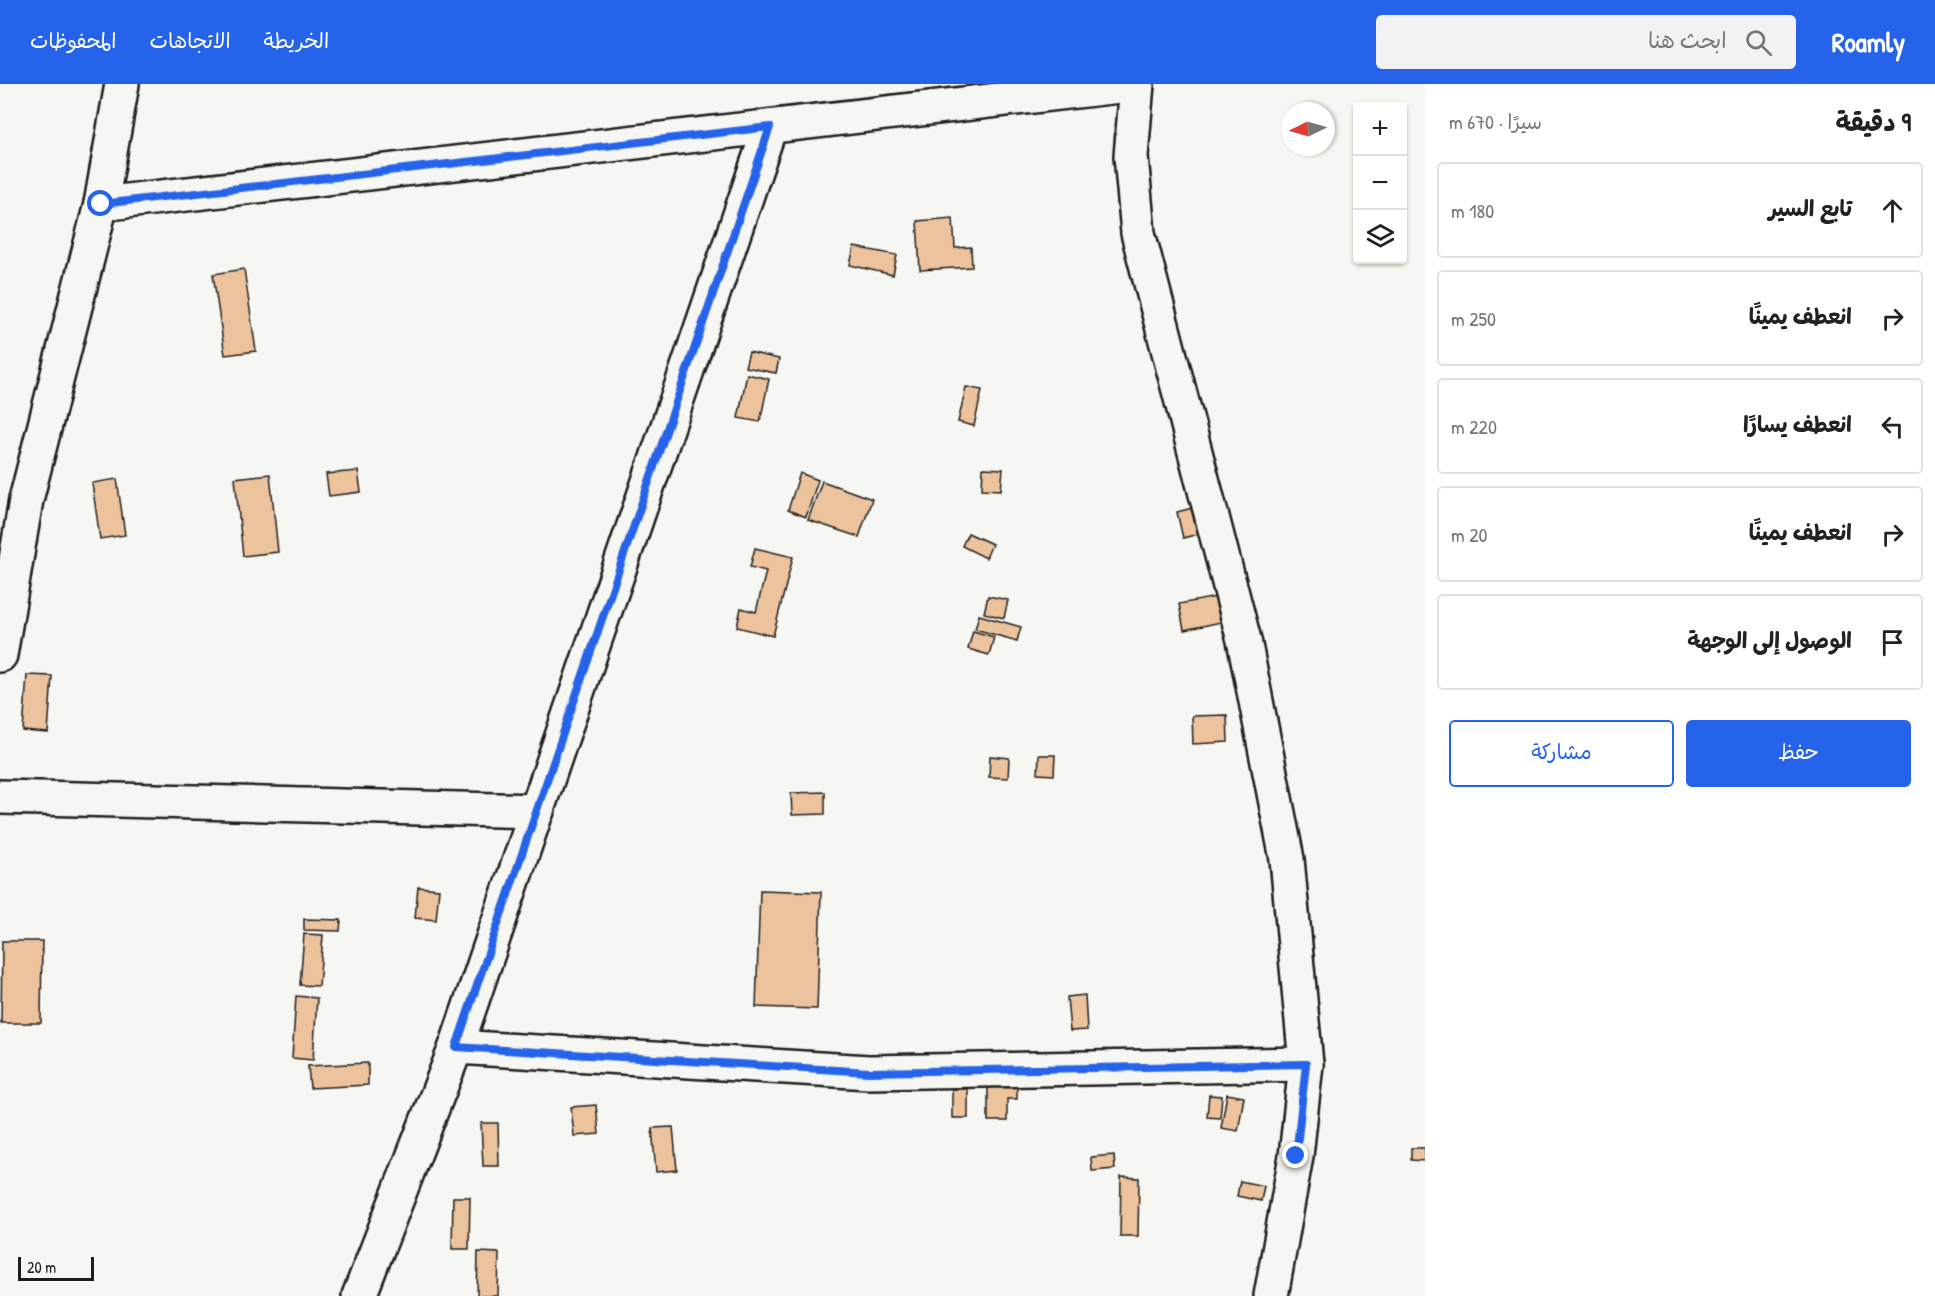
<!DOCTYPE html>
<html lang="ar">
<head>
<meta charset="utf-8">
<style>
	:root { --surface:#fff; --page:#f2f2f2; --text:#222; --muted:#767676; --line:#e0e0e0; --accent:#2563eb }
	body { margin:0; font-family:"Patrick Hand","Playpen Sans Arabic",sans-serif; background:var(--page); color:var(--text); direction:rtl }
	.controls { position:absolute; right:18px; top:18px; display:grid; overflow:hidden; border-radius:6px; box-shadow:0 2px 4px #0004 }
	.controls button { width:54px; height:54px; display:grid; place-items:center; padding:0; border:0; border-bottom:2px solid var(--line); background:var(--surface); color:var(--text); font:30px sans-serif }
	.compass { position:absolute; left:1281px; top:18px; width:54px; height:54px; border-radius:50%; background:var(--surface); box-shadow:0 2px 4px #0004; rotate:265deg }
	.scale { position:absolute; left:18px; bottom:15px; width:76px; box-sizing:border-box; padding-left:6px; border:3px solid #1c1c1c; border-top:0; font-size:16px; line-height:21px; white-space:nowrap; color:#1c1c1c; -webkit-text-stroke:4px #f6f6f2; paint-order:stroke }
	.stop { position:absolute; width:18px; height:18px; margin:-14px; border:4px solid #2563eb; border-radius:50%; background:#fff }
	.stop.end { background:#2563eb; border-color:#fff; box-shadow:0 2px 6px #0008 }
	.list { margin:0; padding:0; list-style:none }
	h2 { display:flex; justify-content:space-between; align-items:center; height:78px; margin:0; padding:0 24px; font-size:26px }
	h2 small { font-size:20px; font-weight:400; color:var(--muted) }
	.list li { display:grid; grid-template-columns:39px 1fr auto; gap:18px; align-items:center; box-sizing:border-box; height:96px; margin:0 12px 12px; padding:0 12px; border:2px solid var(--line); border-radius:6px }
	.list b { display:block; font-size:22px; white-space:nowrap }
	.list em { font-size:20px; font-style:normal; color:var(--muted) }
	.actions { display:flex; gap:12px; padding:18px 24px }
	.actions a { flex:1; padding:14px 0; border:2px solid var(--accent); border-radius:6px; text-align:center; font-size:21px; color:var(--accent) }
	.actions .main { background:var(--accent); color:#fff }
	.icon { flex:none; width:33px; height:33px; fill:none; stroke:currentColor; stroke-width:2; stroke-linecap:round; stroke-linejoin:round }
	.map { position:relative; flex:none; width:1425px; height:1212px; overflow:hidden; direction:ltr }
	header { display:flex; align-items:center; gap:36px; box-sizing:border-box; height:84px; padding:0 30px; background:var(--accent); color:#fff }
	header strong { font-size:28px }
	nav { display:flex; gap:33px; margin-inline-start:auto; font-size:21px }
	.search { width:420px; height:54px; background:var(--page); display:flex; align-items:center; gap:15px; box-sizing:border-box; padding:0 21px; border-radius:6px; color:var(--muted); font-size:22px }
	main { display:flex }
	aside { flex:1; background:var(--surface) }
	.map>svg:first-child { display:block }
</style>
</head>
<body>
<header>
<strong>Roamly</strong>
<div class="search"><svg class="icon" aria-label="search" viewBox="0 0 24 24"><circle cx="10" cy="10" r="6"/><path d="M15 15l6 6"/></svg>ابحث هنا</div>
<nav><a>الخريطة</a><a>الاتجاهات</a><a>المحفوظات</a></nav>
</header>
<main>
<aside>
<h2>9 دقيقة<small>سيرًا · 670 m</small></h2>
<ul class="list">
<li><svg class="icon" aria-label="ahead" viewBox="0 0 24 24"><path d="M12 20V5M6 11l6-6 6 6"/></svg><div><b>تابع السير</b></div><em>180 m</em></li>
<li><svg class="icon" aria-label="right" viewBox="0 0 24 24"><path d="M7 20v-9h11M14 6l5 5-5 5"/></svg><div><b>انعطف يمينًا</b></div><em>250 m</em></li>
<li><svg class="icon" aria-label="left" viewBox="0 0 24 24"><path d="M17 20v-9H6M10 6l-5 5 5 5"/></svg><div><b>انعطف يسارًا</b></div><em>220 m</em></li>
<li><svg class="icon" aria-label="right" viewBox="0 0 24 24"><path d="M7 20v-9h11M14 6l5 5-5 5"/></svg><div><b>انعطف يمينًا</b></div><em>20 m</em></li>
<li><svg class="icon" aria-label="arrive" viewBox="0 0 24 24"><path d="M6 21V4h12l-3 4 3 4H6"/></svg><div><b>الوصول إلى الوجهة</b></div></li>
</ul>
<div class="actions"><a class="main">حفظ</a><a>مشاركة</a></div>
</aside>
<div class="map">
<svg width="1425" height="1212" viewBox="0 0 1425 1212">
	<rect width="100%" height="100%" fill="#f6f6f2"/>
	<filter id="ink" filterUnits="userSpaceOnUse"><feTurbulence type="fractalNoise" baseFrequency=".0167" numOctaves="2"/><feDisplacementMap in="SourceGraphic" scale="12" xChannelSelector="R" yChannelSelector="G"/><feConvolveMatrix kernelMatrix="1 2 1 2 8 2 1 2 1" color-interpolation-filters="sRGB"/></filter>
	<g filter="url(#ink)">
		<!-- building -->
		<g fill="#edc39d" stroke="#1c1c1c" stroke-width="1.5">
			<polygon points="953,134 955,164 971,163 972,183 920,186 917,137"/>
			<polygon points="854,163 897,171 893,191 850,181"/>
			<polygon points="244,185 256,267 225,271 213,190"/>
			<polygon points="749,268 779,275 776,289 745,283"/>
			<polygon points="747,290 769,295 760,338 738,334"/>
			<polygon points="966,303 982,306 974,342 958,338"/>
			<polygon points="983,384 1003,385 1001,406 982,405"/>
			<polygon points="358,387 361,408 329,412 326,390"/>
			<polygon points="800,389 818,396 806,433 788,426"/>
			<polygon points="270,390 278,468 243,472 235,394"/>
			<polygon points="117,395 125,451 100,455 92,399"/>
			<polygon points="822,397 872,415 859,453 808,436"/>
			<polygon points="1200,422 1206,448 1183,454 1177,428"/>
			<polygon points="968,449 992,460 986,474 962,462"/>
			<polygon points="755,464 793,473 773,552 737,543 741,524 756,528 766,487 750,483"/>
			<polygon points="988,512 1008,516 1004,534 984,529"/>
			<polygon points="1216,513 1221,538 1184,546 1179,520"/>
			<polygon points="979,531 1021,543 1017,557 975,545"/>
			<polygon points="973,547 994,553 989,571 968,565"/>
			<polygon points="27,591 52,592 48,649 23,647"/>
			<polygon points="1227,631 1228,658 1193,660 1192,632"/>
			<polygon points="1039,671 1055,671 1054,691 1038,690"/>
			<polygon points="990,672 1009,674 1008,694 989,693"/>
			<polygon points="825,708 825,730 792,731 791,709"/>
			<polygon points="418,803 439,805 436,836 415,834"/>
			<polygon points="760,806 821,808 817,925 756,923"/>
			<polygon points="304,835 341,836 340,847 304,846"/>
			<polygon points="304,850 323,851 319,902 300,901"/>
			<polygon points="2,857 42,857 41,939 1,939"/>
			<polygon points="1085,911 1087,946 1070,947 1067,913"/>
			<polygon points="296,912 317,914 313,976 292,974"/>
			<polygon points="368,979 368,1001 310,1004 308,982"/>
			<polygon points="988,1000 1017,1000 1017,1015 1007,1015 1007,1037 988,1037"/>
			<rect x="952" y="1005" width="16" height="29"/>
			<polygon points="1227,1010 1244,1013 1238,1047 1221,1044"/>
			<polygon points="1209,1011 1222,1012 1220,1034 1207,1033"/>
			<polygon points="596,1021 599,1050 574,1052 571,1023"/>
			<polygon points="481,1039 498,1039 499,1082 483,1082"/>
			<polygon points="673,1043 677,1086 656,1088 652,1044"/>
			<polygon points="1411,1064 1425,1064 1425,1077 1411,1076"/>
			<polygon points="1114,1071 1115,1085 1092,1087 1091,1073"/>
			<polygon points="1121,1093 1139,1094 1138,1152 1120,1152"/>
			<polygon points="1240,1097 1264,1102 1261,1117 1237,1112"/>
			<polygon points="453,1113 470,1113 469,1165 452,1165"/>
			<polygon points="478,1168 499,1169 498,1212 477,1212"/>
		</g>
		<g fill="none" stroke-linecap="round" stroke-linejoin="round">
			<defs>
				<g id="minor">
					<polyline points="101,120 1137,0"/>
					<polyline points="0,571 26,416 101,120 122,0"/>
					<polyline points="0,713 537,727"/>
					<polyline points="456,963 869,988 1306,980"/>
					<polyline points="359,1212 456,963 770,43"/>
				</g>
				<polyline id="major" points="1137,0 1131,72 1138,149 1244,556 1287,775 1306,980 1296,1072 1271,1212"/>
			</defs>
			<!-- minor casing -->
			<use href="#minor" stroke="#1c1c1c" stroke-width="38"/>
			<!-- major casing -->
			<use href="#major" stroke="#1c1c1c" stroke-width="38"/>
			<!-- minor -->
			<use href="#minor" stroke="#f6f6f2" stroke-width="33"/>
			<!-- major -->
			<use href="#major" stroke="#f6f6f2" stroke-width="33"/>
		</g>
	</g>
	<g fill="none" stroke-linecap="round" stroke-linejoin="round" filter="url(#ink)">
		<!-- route -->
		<polyline stroke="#2563eb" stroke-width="8" points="101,120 770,43 456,963 869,988 1306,980 1296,1072"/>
	</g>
</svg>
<div class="controls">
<button>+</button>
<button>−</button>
<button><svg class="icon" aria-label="layers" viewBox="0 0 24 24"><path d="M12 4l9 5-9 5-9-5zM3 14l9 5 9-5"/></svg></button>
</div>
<svg class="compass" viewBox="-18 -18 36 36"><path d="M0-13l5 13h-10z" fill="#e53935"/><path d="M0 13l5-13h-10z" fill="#767676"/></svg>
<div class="scale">20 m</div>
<div class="stop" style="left:101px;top:120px"></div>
<div class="stop end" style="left:1296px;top:1072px"></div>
</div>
</main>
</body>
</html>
